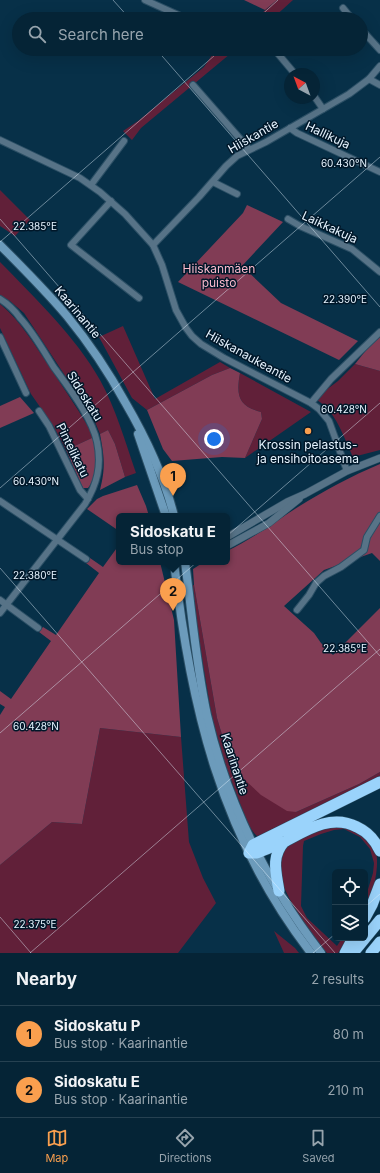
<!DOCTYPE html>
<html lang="en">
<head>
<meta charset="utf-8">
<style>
	:root { --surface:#052436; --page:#133042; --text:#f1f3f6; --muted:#97a4ad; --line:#264151; --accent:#fa9f4e }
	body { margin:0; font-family:Inter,sans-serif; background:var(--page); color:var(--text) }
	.controls { position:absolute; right:12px; bottom:12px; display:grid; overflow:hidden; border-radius:6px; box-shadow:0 4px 16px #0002 }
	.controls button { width:36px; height:36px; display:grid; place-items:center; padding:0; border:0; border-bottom:1px solid var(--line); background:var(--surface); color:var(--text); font:20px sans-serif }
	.compass { position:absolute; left:284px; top:68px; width:36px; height:36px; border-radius:50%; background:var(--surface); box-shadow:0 4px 16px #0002; rotate:319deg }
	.you { position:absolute; left:214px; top:439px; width:14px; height:14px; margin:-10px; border:3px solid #fff; border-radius:50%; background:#1a73e8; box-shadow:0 0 0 6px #1a73e833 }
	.badge { display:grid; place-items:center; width:26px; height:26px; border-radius:50%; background:var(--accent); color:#111; font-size:13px; font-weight:700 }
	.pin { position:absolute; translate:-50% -33px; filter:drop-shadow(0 1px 2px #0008) }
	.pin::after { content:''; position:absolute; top:21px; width:14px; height:12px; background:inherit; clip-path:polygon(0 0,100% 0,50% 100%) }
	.popup { position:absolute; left:116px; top:513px; width:114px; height:52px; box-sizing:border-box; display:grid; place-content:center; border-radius:6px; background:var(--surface); filter:drop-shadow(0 1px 3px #0005); font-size:13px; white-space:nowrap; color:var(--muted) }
	.popup b { font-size:15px; color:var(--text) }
	.popup::after { content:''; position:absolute; left:50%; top:100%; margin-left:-8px; border:8px solid transparent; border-top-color:var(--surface) }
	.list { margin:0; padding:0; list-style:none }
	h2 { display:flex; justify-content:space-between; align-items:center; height:52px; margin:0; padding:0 16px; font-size:17px }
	h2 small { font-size:13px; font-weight:400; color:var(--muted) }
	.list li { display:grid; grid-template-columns:26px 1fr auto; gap:12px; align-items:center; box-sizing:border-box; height:56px; padding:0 16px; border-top:1px solid var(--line) }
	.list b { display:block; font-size:15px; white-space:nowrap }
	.list p { margin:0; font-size:13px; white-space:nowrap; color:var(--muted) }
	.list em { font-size:13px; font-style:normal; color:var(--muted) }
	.icon { flex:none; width:22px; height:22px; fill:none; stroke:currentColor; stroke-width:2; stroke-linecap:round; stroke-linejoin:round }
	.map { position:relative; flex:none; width:380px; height:953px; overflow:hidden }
	.search { position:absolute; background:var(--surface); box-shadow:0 4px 16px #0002; left:12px; right:12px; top:12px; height:44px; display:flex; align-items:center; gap:10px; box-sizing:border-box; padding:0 14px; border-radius:22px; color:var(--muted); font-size:15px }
	.sheet { height:164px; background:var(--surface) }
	nav { display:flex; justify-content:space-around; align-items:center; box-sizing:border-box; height:56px; border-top:1px solid var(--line); background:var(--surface); font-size:11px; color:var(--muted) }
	nav a { display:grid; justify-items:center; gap:2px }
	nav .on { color:var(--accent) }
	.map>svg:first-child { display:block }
</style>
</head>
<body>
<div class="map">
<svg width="380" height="953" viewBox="0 0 380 953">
	<rect width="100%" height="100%" fill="#073048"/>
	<!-- green -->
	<g fill="#612039">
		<polygon points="277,0 293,0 272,19 255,19"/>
		<polygon points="219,49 236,49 141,128 132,140 123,131 138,121 204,67 212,55"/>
		<polygon points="0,190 30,220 15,236 0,226"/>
		<path d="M0 262C34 297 76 337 100 380 116 409 125 441 136 473L125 477 115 444 108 430 100 434 93 417 79 397 24 313 10 301 0 295Z"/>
		<path d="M0 304C22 322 35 346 51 369 66 392 81 413 94 437L66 450 54 427 31 394 0 328Z"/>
		<polygon points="123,326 155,399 220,362 230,368 212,375 147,410 132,398 99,337"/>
		<path d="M355 364 380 371V450L353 457C343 436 337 413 317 400L322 393 338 381Z"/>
		<path d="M240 373 311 412 245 458 262 419 261 412C238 406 236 395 240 373Z"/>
		<polygon points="194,585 217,718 232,768 296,812 359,784 380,772 380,778 262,835 257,836 254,833 248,824 226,767 212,718 190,586"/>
		<polygon points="100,728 181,737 189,842 203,878 216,903 178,953 0,953 0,865 52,822 82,824"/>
		<path d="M332 826 359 830C364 837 372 844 376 852 380 869 372 896 365 912V899L373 873 374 863 370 849 360 837 344 829 334 830 321 834 304 841 303 846 301 906 307 918 337 946 342 938H349L338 953H327C312 938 284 895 280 875 279 867 282 858 282 850L292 840Z"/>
		<polygon points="274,931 295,948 299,953 284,953"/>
	</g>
	<!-- forest -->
	<g fill="#813c55">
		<polygon points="244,0 277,0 265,10"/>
		<polygon points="247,205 283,222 242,266 281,303 358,341 339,360 178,282 243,213"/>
		<polygon points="380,337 380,371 355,364 371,344"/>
		<path d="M230 368 240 373C236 395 238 406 261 412L262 419 245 458 222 457 172 461 163 449 147 410 212 375Z"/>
		<polygon points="20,397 34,413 0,428 0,406"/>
		<path d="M108 430 115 444 125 477 100 490C106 467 104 456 100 434Z"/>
		<path d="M94 437C97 454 99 473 88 488H83L66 450Z"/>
		<path d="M380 464V561L372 553 324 570 284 606 314 633 321 643 333 655 380 608V772L359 784 296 812 287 811 261 795 232 768 217 718 194 585 193 569 204 562H227V551C253 539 274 522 298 507 324 491 351 476 380 464Z"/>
		<polygon points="137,485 146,506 149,516 119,516 119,531 87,509 97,499 103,496"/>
		<polygon points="119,545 119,562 160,562 174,620 181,737 100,728 82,824 52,822 0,865 0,715 5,707 0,704 0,691 11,699 51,641 39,632 43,627 56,635 99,573 86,563 90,558 103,567"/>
	</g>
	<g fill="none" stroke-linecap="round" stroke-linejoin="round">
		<defs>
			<g id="minor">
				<polyline points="145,0 187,19"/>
				<polyline points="343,8 352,19"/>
				<polyline points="361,29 380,50"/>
				<polyline points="274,49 295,74"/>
				<polyline points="369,79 380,85"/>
				<polyline points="193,85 249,149"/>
				<polyline points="314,96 323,109"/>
				<polyline points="290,128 297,133 380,172"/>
				<polyline points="0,140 80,178 100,192 125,214 153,245 162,265 176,310 186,328 192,336 201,344 224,358 311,403 319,409 329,421 347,471"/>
				<polyline points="213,182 237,194"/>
				<polyline points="91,185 124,141"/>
				<polyline points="111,201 71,245 139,298"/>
				<polyline points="288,219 300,226 352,249 380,272"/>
				<polyline points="153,245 199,197 226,166 237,156 266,142 349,94 369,79 380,66"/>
				<path d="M0 299C8 304 15 311 20 318 33 332 43 350 53 366 68 387 92 417 97 442 102 466 97 484 85 504L0 613"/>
				<polyline points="0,337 26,393"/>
				<polyline points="311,403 331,379 380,332"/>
				<polyline points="39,411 49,426 80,490 88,499"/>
				<polyline points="0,501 86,559"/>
				<polyline points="0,600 38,628"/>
				<polyline points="297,610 309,595 316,583 324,576 341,567 364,550 367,537 380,516"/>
			</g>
			<g id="tertiary">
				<polyline points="227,537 287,502 305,494 347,471 380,458"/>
				<polyline points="227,546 269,523 299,499"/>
			</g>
			<g id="secondary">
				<path d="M0 245C23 268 46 291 67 316 89 343 108 371 125 402 146 438 164 475 174 516"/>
				<polyline points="138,434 166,516"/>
				<path d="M174 562C190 705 221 837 311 953"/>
				<path d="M185 562C192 613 196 665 207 715 227 802 267 883 321 953"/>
			</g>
			<g id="motorway">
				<path d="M380 782 253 845 249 853H257C267 849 276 845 286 841 308 829 332 814 357 827 368 832 375 840 380 851"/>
				<path d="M279 891C276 872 271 857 284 842"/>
				<polyline points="365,918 372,905 380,884"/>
				<polyline points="345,953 353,938"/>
				<polyline points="353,953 380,920"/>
				<polyline points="371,953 380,942"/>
			</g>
		</defs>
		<!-- minor casing -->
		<use href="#minor" stroke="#2b4f65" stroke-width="8"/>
		<!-- tertiary casing -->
		<use href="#tertiary" stroke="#2b4f65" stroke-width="8"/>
		<!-- secondary casing -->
		<use href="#secondary" stroke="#2b4f65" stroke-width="10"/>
		<!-- motorway casing -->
		<use href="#motorway" stroke="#2b4f65" stroke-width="12"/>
		<!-- minor -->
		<use href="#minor" stroke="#577387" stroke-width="6"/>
		<!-- tertiary -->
		<use href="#tertiary" stroke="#577387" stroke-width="7"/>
		<!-- secondary -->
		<use href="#secondary" stroke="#6c9bbb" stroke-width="8"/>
		<!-- motorway -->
		<use href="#motorway" stroke="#9ad3fb" stroke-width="11"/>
	</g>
	<!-- ticks -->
	<path fill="none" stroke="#e6f4ff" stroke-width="1" stroke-opacity="0.45" d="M113 0 130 19M257 19 278 0M156 49 380 307M0 219 380 656M0 242 222 49M0 488 380 157M0 568 335 953M0 733 380 403M365 907 380 894M0 917 31 953M30 953 380 649M313 953 335 934"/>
	<!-- markers -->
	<circle fill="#fa9f4e" stroke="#001729" stroke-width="1.5" cx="308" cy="431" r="4"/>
	<g text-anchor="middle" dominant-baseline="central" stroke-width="3" stroke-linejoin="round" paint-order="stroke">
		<!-- street labels -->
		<g font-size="12" fill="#e6f4ff" stroke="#001729">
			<text transform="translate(328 135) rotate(25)">Hallikuja</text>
			<text transform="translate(253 136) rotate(-30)">Hiiskantie</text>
			<text transform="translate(330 227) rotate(25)">Laikkakuja</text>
			<text transform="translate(78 312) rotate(50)">Kaarinantie</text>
			<text transform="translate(249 356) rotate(29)">Hiiskanaukeantie</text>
			<text transform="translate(85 396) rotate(58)">Sidoskatu</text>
			<text transform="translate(73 450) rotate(64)">Pintelikatu</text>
			<text transform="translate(235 764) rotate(72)">Kaarinantie</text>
		</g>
		<!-- park labels -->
		<g font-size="12" fill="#f9b9cc" stroke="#001729">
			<text x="219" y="268">Hiiskanmäen<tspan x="219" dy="14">puisto</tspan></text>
		</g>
		<!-- poi labels -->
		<g font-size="12" fill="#e6f4ff" stroke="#001729">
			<text x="308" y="444">Krossin pelastus-<tspan x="308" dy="14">ja ensihoitoasema</tspan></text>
		</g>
	</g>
	<g font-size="10" text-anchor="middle" fill="#e6f4ff" stroke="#001729" stroke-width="3" stroke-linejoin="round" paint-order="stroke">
		<text x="344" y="167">60.430°N</text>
		<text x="35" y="230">22.385°E</text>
		<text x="345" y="303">22.390°E</text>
		<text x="344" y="413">60.428°N</text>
		<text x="36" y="485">60.430°N</text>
		<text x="35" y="579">22.380°E</text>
		<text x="345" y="652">22.385°E</text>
		<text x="36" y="730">60.428°N</text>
		<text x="35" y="928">22.375°E</text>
	</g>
</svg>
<div class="controls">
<button><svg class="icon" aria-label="locate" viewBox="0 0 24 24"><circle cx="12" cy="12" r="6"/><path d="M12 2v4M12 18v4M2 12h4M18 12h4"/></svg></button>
<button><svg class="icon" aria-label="layers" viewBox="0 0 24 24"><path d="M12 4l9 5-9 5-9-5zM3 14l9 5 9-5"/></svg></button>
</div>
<svg class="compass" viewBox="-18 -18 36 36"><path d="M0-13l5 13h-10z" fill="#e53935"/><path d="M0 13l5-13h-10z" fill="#97a4ad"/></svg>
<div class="you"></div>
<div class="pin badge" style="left:173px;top:496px">1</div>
<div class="pin badge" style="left:173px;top:611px">2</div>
<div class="popup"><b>Sidoskatu E</b>Bus stop</div>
<div class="search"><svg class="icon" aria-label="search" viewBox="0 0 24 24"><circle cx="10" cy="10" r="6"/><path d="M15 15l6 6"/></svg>Search here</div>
</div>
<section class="sheet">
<h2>Nearby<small>2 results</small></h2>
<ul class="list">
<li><span class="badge">1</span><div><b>Sidoskatu P</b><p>Bus stop · Kaarinantie</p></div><em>80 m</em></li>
<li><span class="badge">2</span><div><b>Sidoskatu E</b><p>Bus stop · Kaarinantie</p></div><em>210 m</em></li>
</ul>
</section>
<nav>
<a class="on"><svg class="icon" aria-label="map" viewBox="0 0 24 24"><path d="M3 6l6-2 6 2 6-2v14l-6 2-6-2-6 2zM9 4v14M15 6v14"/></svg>Map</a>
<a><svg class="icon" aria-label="directions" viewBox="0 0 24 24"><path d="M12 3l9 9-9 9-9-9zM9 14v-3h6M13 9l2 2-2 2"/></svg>Directions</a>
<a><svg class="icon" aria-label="saved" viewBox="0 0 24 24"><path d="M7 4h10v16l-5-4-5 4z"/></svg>Saved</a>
</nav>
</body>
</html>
